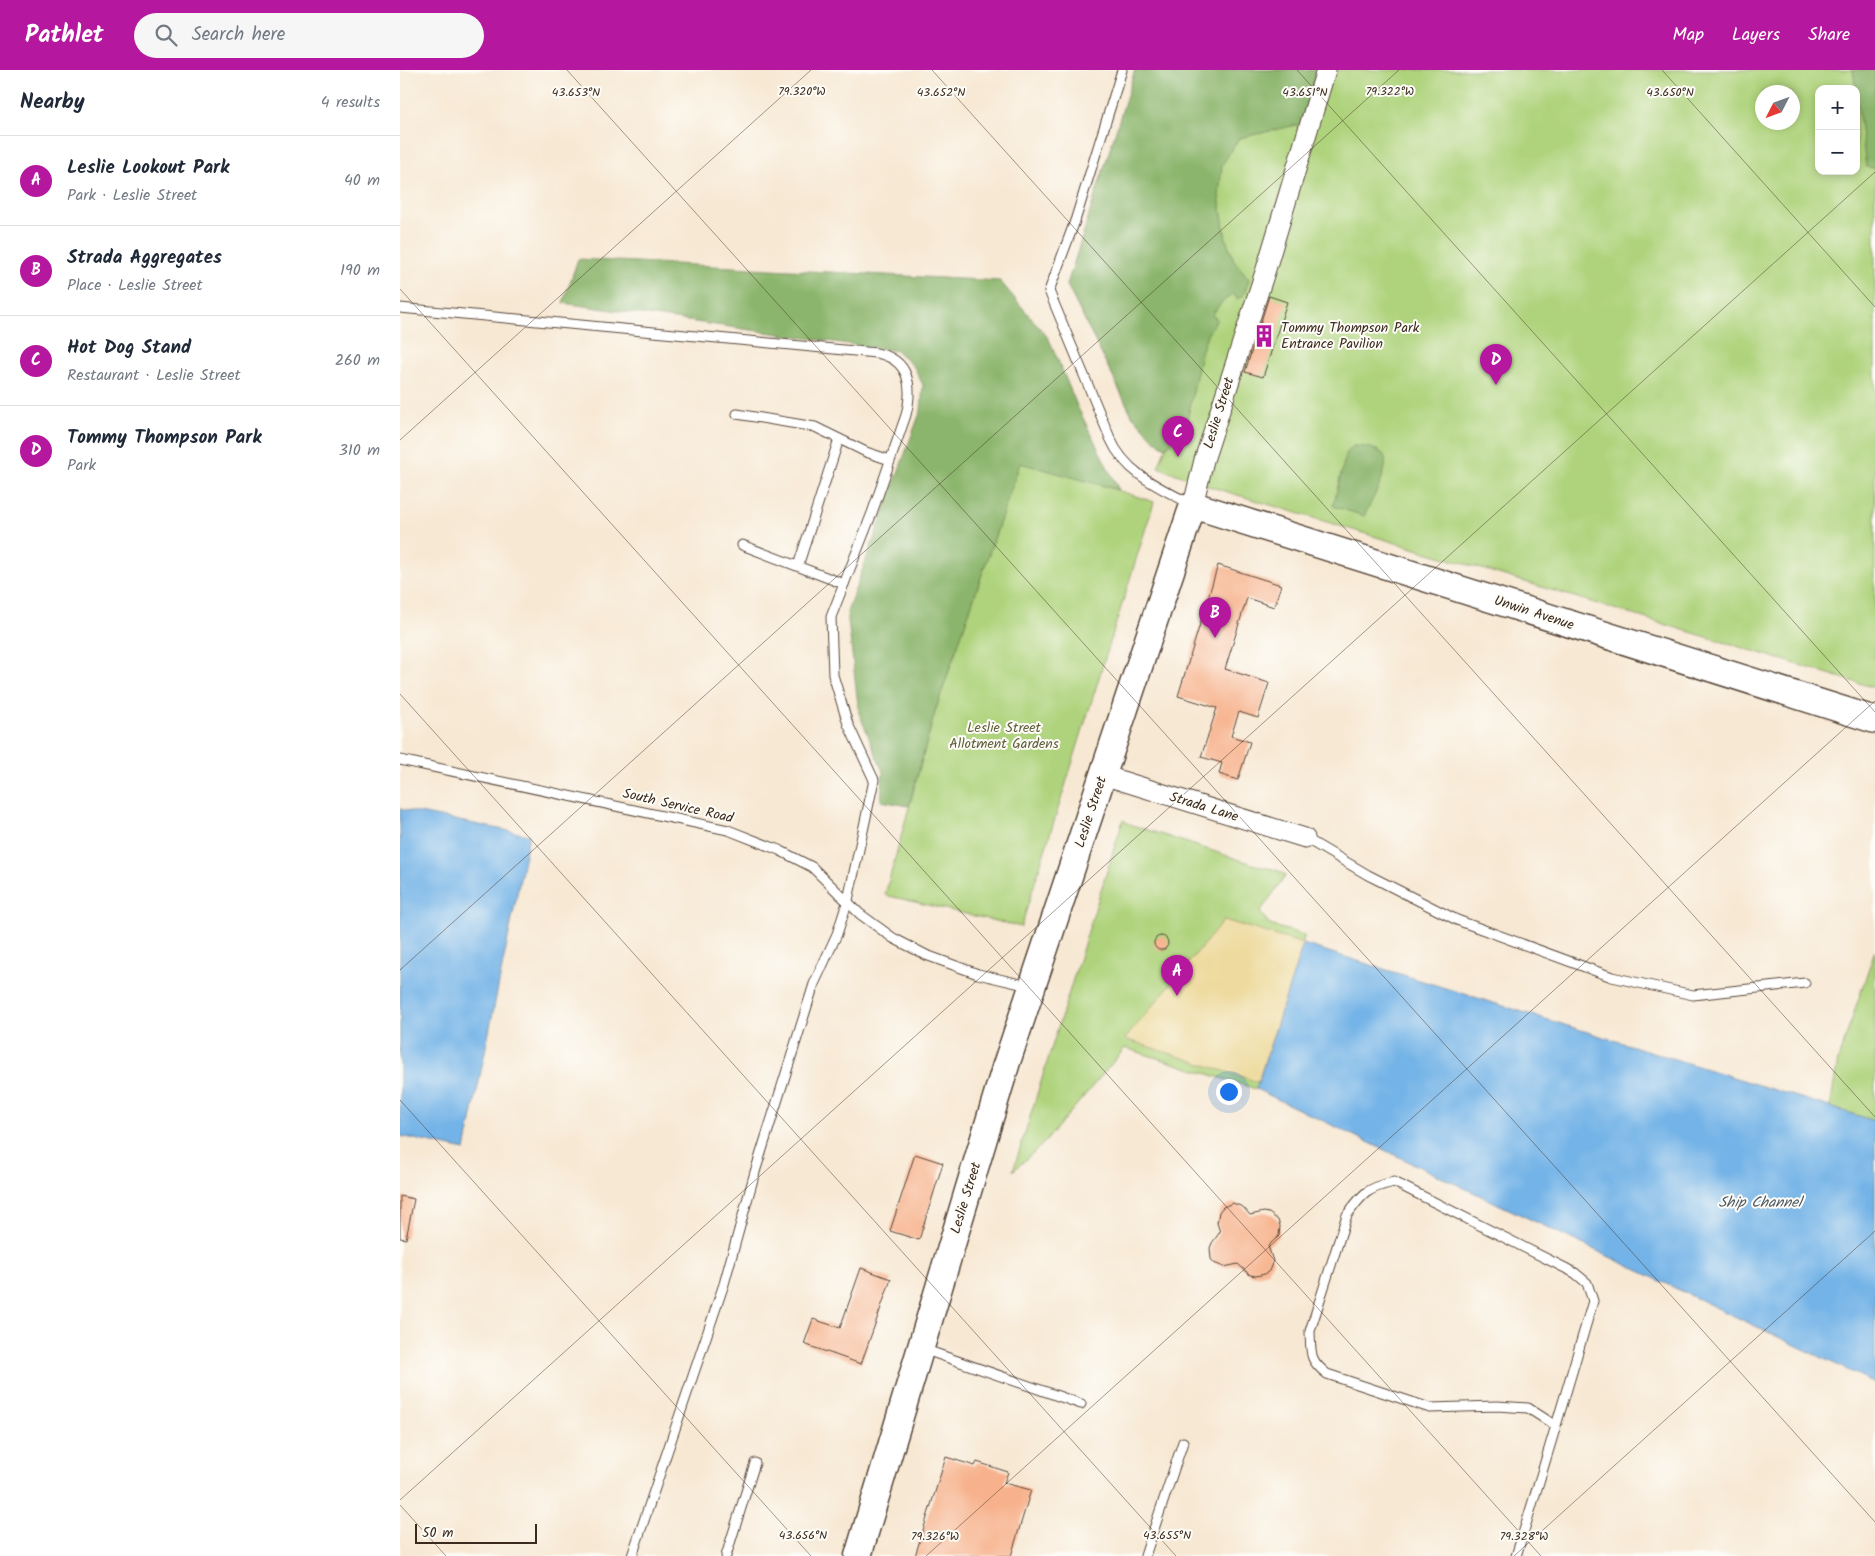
<!DOCTYPE html>
<html lang="en">
<head>
<meta charset="utf-8">
<style>
	:root { --surface:#fff; --page:#f6f6f7; --text:#1f2937; --muted:#747a83; --line:#e0e1e3; --accent:#b5179e }
	body { margin:0; font-family:Kalam,sans-serif; background:var(--page); color:var(--text) }
	.controls { position:absolute; right:15px; top:15px; display:grid; overflow:hidden; border-radius:10px; box-shadow:0 2px 8px #0003 }
	.controls button { width:45px; height:45px; display:grid; place-items:center; padding:0; border:0; border-bottom:1px solid var(--line); background:var(--surface); color:var(--text); font:25px sans-serif }
	.compass { position:absolute; left:1355px; top:15px; width:45px; height:45px; border-radius:50%; background:var(--surface); box-shadow:0 2px 8px #0003; rotate:228deg }
	.scale { position:absolute; left:15px; bottom:12px; width:122px; box-sizing:border-box; padding-left:5px; border:2px solid #3b2a1e; border-top:0; font-size:14px; line-height:18px; white-space:nowrap; color:#3b2a1e; -webkit-text-stroke:4px #fdfcf7; paint-order:stroke }
	.you { position:absolute; left:828px; top:1021px; width:18px; height:18px; margin:-12px; border:4px solid #fff; border-radius:50%; background:#1a73e8; box-shadow:0 0 0 8px #1a73e833 }
	.badge { display:grid; place-items:center; width:32px; height:32px; border-radius:50%; background:var(--accent); color:#fff; font-size:16px; font-weight:700 }
	.pin { position:absolute; translate:-50% -41px; filter:drop-shadow(0 1px 2px #0008) }
	.pin::after { content:''; position:absolute; top:26px; width:18px; height:15px; background:inherit; clip-path:polygon(0 0,100% 0,50% 100%) }
	.list { margin:0; padding:0; list-style:none }
	h2 { display:flex; justify-content:space-between; align-items:center; height:65px; margin:0; padding:0 20px; font-size:21px }
	h2 small { font-size:16px; font-weight:400; color:var(--muted) }
	.list li { display:grid; grid-template-columns:32px 1fr auto; gap:15px; align-items:center; box-sizing:border-box; height:90px; padding:0 20px; border-top:1px solid var(--line) }
	.list b { display:block; font-size:19px; white-space:nowrap }
	.list p { margin:0; font-size:16px; white-space:nowrap; color:var(--muted) }
	.list em { font-size:16px; font-style:normal; color:var(--muted) }
	.icon { flex:none; width:28px; height:28px; fill:none; stroke:currentColor; stroke-width:2; stroke-linecap:round; stroke-linejoin:round }
	.map { position:relative; flex:none; width:1475px; height:1486px; overflow:hidden }
	header { display:flex; align-items:center; gap:30px; box-sizing:border-box; height:70px; padding:0 25px; background:var(--accent); color:#fff }
	header strong { font-size:24px }
	nav { display:flex; gap:28px; margin-inline-start:auto; font-size:18px }
	.search { width:350px; height:45px; background:var(--page); display:flex; align-items:center; gap:12px; box-sizing:border-box; padding:0 18px; border-radius:28px; color:var(--muted); font-size:19px }
	main { display:flex }
	aside { flex:1; background:var(--surface) }
	.map>svg:first-child { display:block }
</style>
</head>
<body>
<header>
<strong>Pathlet</strong>
<div class="search"><svg class="icon" aria-label="search" viewBox="0 0 24 24"><circle cx="10" cy="10" r="6"/><path d="M15 15l6 6"/></svg>Search here</div>
<nav><a>Map</a><a>Layers</a><a>Share</a></nav>
</header>
<main>
<aside>
<h2>Nearby<small>4 results</small></h2>
<ul class="list">
<li><span class="badge">A</span><div><b>Leslie Lookout Park</b><p>Park · Leslie Street</p></div><em>40 m</em></li>
<li><span class="badge">B</span><div><b>Strada Aggregates</b><p>Place · Leslie Street</p></div><em>190 m</em></li>
<li><span class="badge">C</span><div><b>Hot Dog Stand</b><p>Restaurant · Leslie Street</p></div><em>260 m</em></li>
<li><span class="badge">D</span><div><b>Tommy Thompson Park</b><p>Park</p></div><em>310 m</em></li>
</ul>
</aside>
<div class="map">
<svg width="1475" height="1486" viewBox="0 0 1475 1486">
	<rect width="100%" height="100%" fill="#fdfcf7"/>
	<filter id="ink" filterUnits="userSpaceOnUse"><feTurbulence type="fractalNoise" baseFrequency=".02" numOctaves="2"/><feDisplacementMap in="SourceGraphic" scale="10" xChannelSelector="R" yChannelSelector="G"/><feConvolveMatrix kernelMatrix="1 2 1 2 8 2 1 2 1" color-interpolation-filters="sRGB"/></filter>
	<filter id="wash" filterUnits="userSpaceOnUse"><feTurbulence type="fractalNoise" baseFrequency=".0096" numOctaves="4" result="noise"/><feDisplacementMap in="SourceGraphic" scale="20" xChannelSelector="R" yChannelSelector="G"/><feGaussianBlur stdDeviation="1.12" result="paint"/><feColorMatrix in="noise" values="0 0 0 0 0 0 0 0 0 0 0 0 0 0 0 0 0 1.4 0 .05"/><feComposite in="paint" operator="in"/></filter>
	<g filter="url(#wash)">
		<rect width="100%" height="100%" fill="#f7e8d3"/>
		<!-- green -->
		<g fill="#afd37c" stroke="#757e4d" fill-rule="evenodd">
			<path d="M735 0H1475V618L808 416 758 397 766 377C750 370 747 356 733 347L667 215ZM1419 19H1456V101H1419ZM1362 22H1392V52H1362Z"/>
			<polygon points="621,389 754,432 621,857 485,825 535,642"/>
			<polygon points="723,750 729,754 859,796 877,800 886,805 860,842 870,855 904,865 903,874 856,1019 725,978 645,1072 613,1101"/>
			<polygon points="1475,880 1475,1051 1430,1037 1438,990"/>
		</g>
		<!-- forest -->
		<g fill="#8bb56c" stroke="#637045">
			<path d="M735 0H917L901 54 839 68 822 95 819 126 826 169 834 190 849 209 844 225 837 229 833 224 821 233 812 245 817 249 807 265 801 283 785 361 766 377C749 370 747 357 733 347L667 215Z"/>
			<polygon points="1453,0 1475,0 1475,98 1466,97"/>
			<polygon points="178,189 600,211 649,269 678,338 719,420 620,393 535,642 509,736 481,731 483,702 459,643 447,542 521,340 523,315 514,297 497,281 163,233"/>
			<path d="M953 376C962 376 977 378 983 384 993 395 970 434 964 446L933 436 946 384Z"/>
		</g>
		<!-- sand -->
		<polygon fill="#eeda9e" stroke="#94825e" points="824,850 903,874 858,1012 725,969"/>
		<!-- water -->
		<g fill="#73b3e7" stroke="#576e82">
			<polygon points="0,739 129,765 65,1080 0,1066"/>
			<polygon points="903,874 1475,1051 1475,1313 856,1019"/>
		</g>
		<g id="blocks">
			<!-- building -->
			<g fill="#f7b28d">
				<polygon points="869,226 887,232 863,307 845,302"/>
				<polygon points="818,495 881,515 874,537 847,528 825,599 869,613 858,648 839,642 831,666 850,672 838,710 819,704 822,693 801,687 817,638 778,626"/>
				<circle cx="761" cy="873" r="7"/>
				<polygon points="515,1084 543,1093 519,1170 490,1161"/>
				<polygon points="0,1126 14,1129 6,1169 0,1168"/>
				<polygon points="833,1133 843,1137 850,1145 864,1142 869,1143 878,1150 880,1156 879,1166 868,1176 873,1191 869,1201 865,1204 856,1206 850,1205 838,1194 824,1197 814,1193 811,1189 810,1178 812,1173 820,1162 817,1153 819,1142 823,1137"/>
				<polygon points="461,1198 491,1209 461,1294 404,1274 413,1249 440,1258"/>
				<polygon points="546,1387 575,1396 577,1392 608,1402 604,1413 631,1420 611,1486 515,1486"/>
			</g>
		</g>
	</g>
	<g filter="url(#ink)">
		<use href="#blocks" fill-opacity="0" stroke="#574639" stroke-width="1"/>
		<g fill="none" stroke-linecap="round" stroke-linejoin="round">
			<defs>
				<g id="lane">
					<path d="M722 0 675 151 649 221 710 368C725 403 758 417 791 434"/>
					<path d="M0 238 476 283C510 289 513 317 506 345L472 443 431 547 433 605 448 654 474 710 448 830 437 864 414 914 355 1102 324 1214 232 1486"/>
					<polyline points="337,344 415,357 466,382 490,390"/>
					<polyline points="342,475 444,514"/>
					<polyline points="398,496 439,369"/>
					<polyline points="0,690 328,760 379,780 412,797 460,844 493,868 526,885 578,904 629,916"/>
					<polyline points="905,768 968,805 1057,850 1212,907 1293,925 1405,913"/>
					<polyline points="523,1279 681,1334"/>
					<polyline points="326,1486 355,1393"/>
					<polyline points="745,1486 783,1372"/>
					<path d="M1116 1486C1143 1401 1168 1316 1193 1231L1187 1213 1175 1203 994 1112C967 1118 963 1123 947 1145L910 1261C911 1284 909 1290 927 1304L1030 1338 1097 1336 1128 1338 1156 1356"/>
				</g>
				<g id="street">
					<polyline points="793,435 804,390 866,199 926,0"/>
					<polyline points="703,705 905,768"/>
				</g>
				<polyline id="secondary" points="458,1486 606,995 793,435 1475,650"/>
			</defs>
			<!-- lane casing -->
			<use href="#lane" stroke="#574639" stroke-width="11"/>
			<!-- street casing -->
			<use href="#street" stroke="#574639" stroke-width="21"/>
			<!-- secondary casing -->
			<use href="#secondary" stroke="#574639" stroke-width="29"/>
			<!-- lane -->
			<use href="#lane" stroke="#fff" stroke-width="9"/>
			<!-- street -->
			<use href="#street" stroke="#fff" stroke-width="19"/>
			<!-- secondary -->
			<use href="#secondary" stroke="#fff" stroke-width="26"/>
		</g>
	</g>
	<!-- ticks -->
	<path fill="none" stroke="#3b2a1e" stroke-width="1" stroke-opacity="0.45" d="M167 0 1475 1452M532 0 1475 1047M897 0 1475 642M1262 0 1475 237M0 219 1141 1486M0 370 411 0M0 624 776 1486M0 900 999 0M0 1030 411 1486M0 1430 1475 102M0 1435 46 1486M526 1486 1475 631M1114 1486 1475 1161"/>
	<!-- icons -->
	<defs>
		<symbol id="building-bare" viewBox="-9 -9 18 18"><path d="M-4-6H4V6H1V3H-1V6H-4ZM-2.5-4.3h1.7v1.8h-1.7ZM.8-4.3h1.7v1.8H.8ZM-2.5-1h1.7V.8h-1.7ZM.8-1h1.7V.8H.8Z" fill="#b5179e" stroke="#fdfcf7" stroke-width="2.5" paint-order="stroke"/></symbol>
	</defs>
	<g fill-rule="evenodd">
		<use href="#building-bare" x="848" y="250" width="32" height="32"/>
	</g>
	<g text-anchor="middle" dominant-baseline="central" stroke-width="4" stroke-linejoin="round" paint-order="stroke">
		<!-- poi labels -->
		<g font-size="14" fill="#3b2a1e" stroke="#fdfcf7" text-anchor="start">
			<text x="881" y="258">Tommy Thompson Park<tspan x="881" dy="16">Entrance Pavilion</tspan></text>
		</g>
		<!-- street labels -->
		<g font-size="14" fill="#3b2a1e" stroke="#fdfcf7">
			<text transform="translate(819 343) rotate(-73)">Leslie Street</text>
			<text transform="translate(1134 543) rotate(18)">Unwin Avenue</text>
			<text transform="translate(278 736) rotate(13)">South Service Road</text>
			<text transform="translate(804 737) rotate(17)">Strada Lane</text>
			<text transform="translate(691 742) rotate(-72)">Leslie Street</text>
			<text transform="translate(566 1128) rotate(-73)">Leslie Street</text>
		</g>
		<!-- park labels -->
		<g font-size="14" fill="#5e5d3a" stroke="#fdfcf7">
			<text x="604" y="658">Leslie Street<tspan x="604" dy="16">Allotment Gardens</tspan></text>
		</g>
		<!-- water labels -->
		<g font-size="15" font-style="italic" fill="#4f5a64" stroke="#fdfcf7">
			<text x="1360" y="1133">Ship Channel</text>
		</g>
	</g>
	<g font-size="12" text-anchor="middle" fill="#3b2a1e" stroke="#fdfcf7" stroke-width="4" stroke-linejoin="round" paint-order="stroke">
		<text x="402" y="25">79.320°W</text>
		<text x="990" y="25">79.322°W</text>
		<text x="176" y="26">43.653°N</text>
		<text x="541" y="26">43.652°N</text>
		<text x="905" y="26">43.651°N</text>
		<text x="1270" y="26">43.650°N</text>
		<text x="403" y="1469">43.656°N</text>
		<text x="767" y="1469">43.655°N</text>
		<text x="535" y="1470">79.326°W</text>
		<text x="1124" y="1470">79.328°W</text>
	</g>
</svg>
<div class="controls">
<button>+</button>
<button>−</button>
</div>
<svg class="compass" viewBox="-18 -18 36 36"><path d="M0-13l5 13h-10z" fill="#e53935"/><path d="M0 13l5-13h-10z" fill="#747a83"/></svg>
<div class="scale">50 m</div>
<div class="you"></div>
<div class="pin badge" style="left:777px;top:926px">A</div>
<div class="pin badge" style="left:815px;top:568px">B</div>
<div class="pin badge" style="left:778px;top:387px">C</div>
<div class="pin badge" style="left:1096px;top:315px">D</div>
</div>
</main>
</body>
</html>
